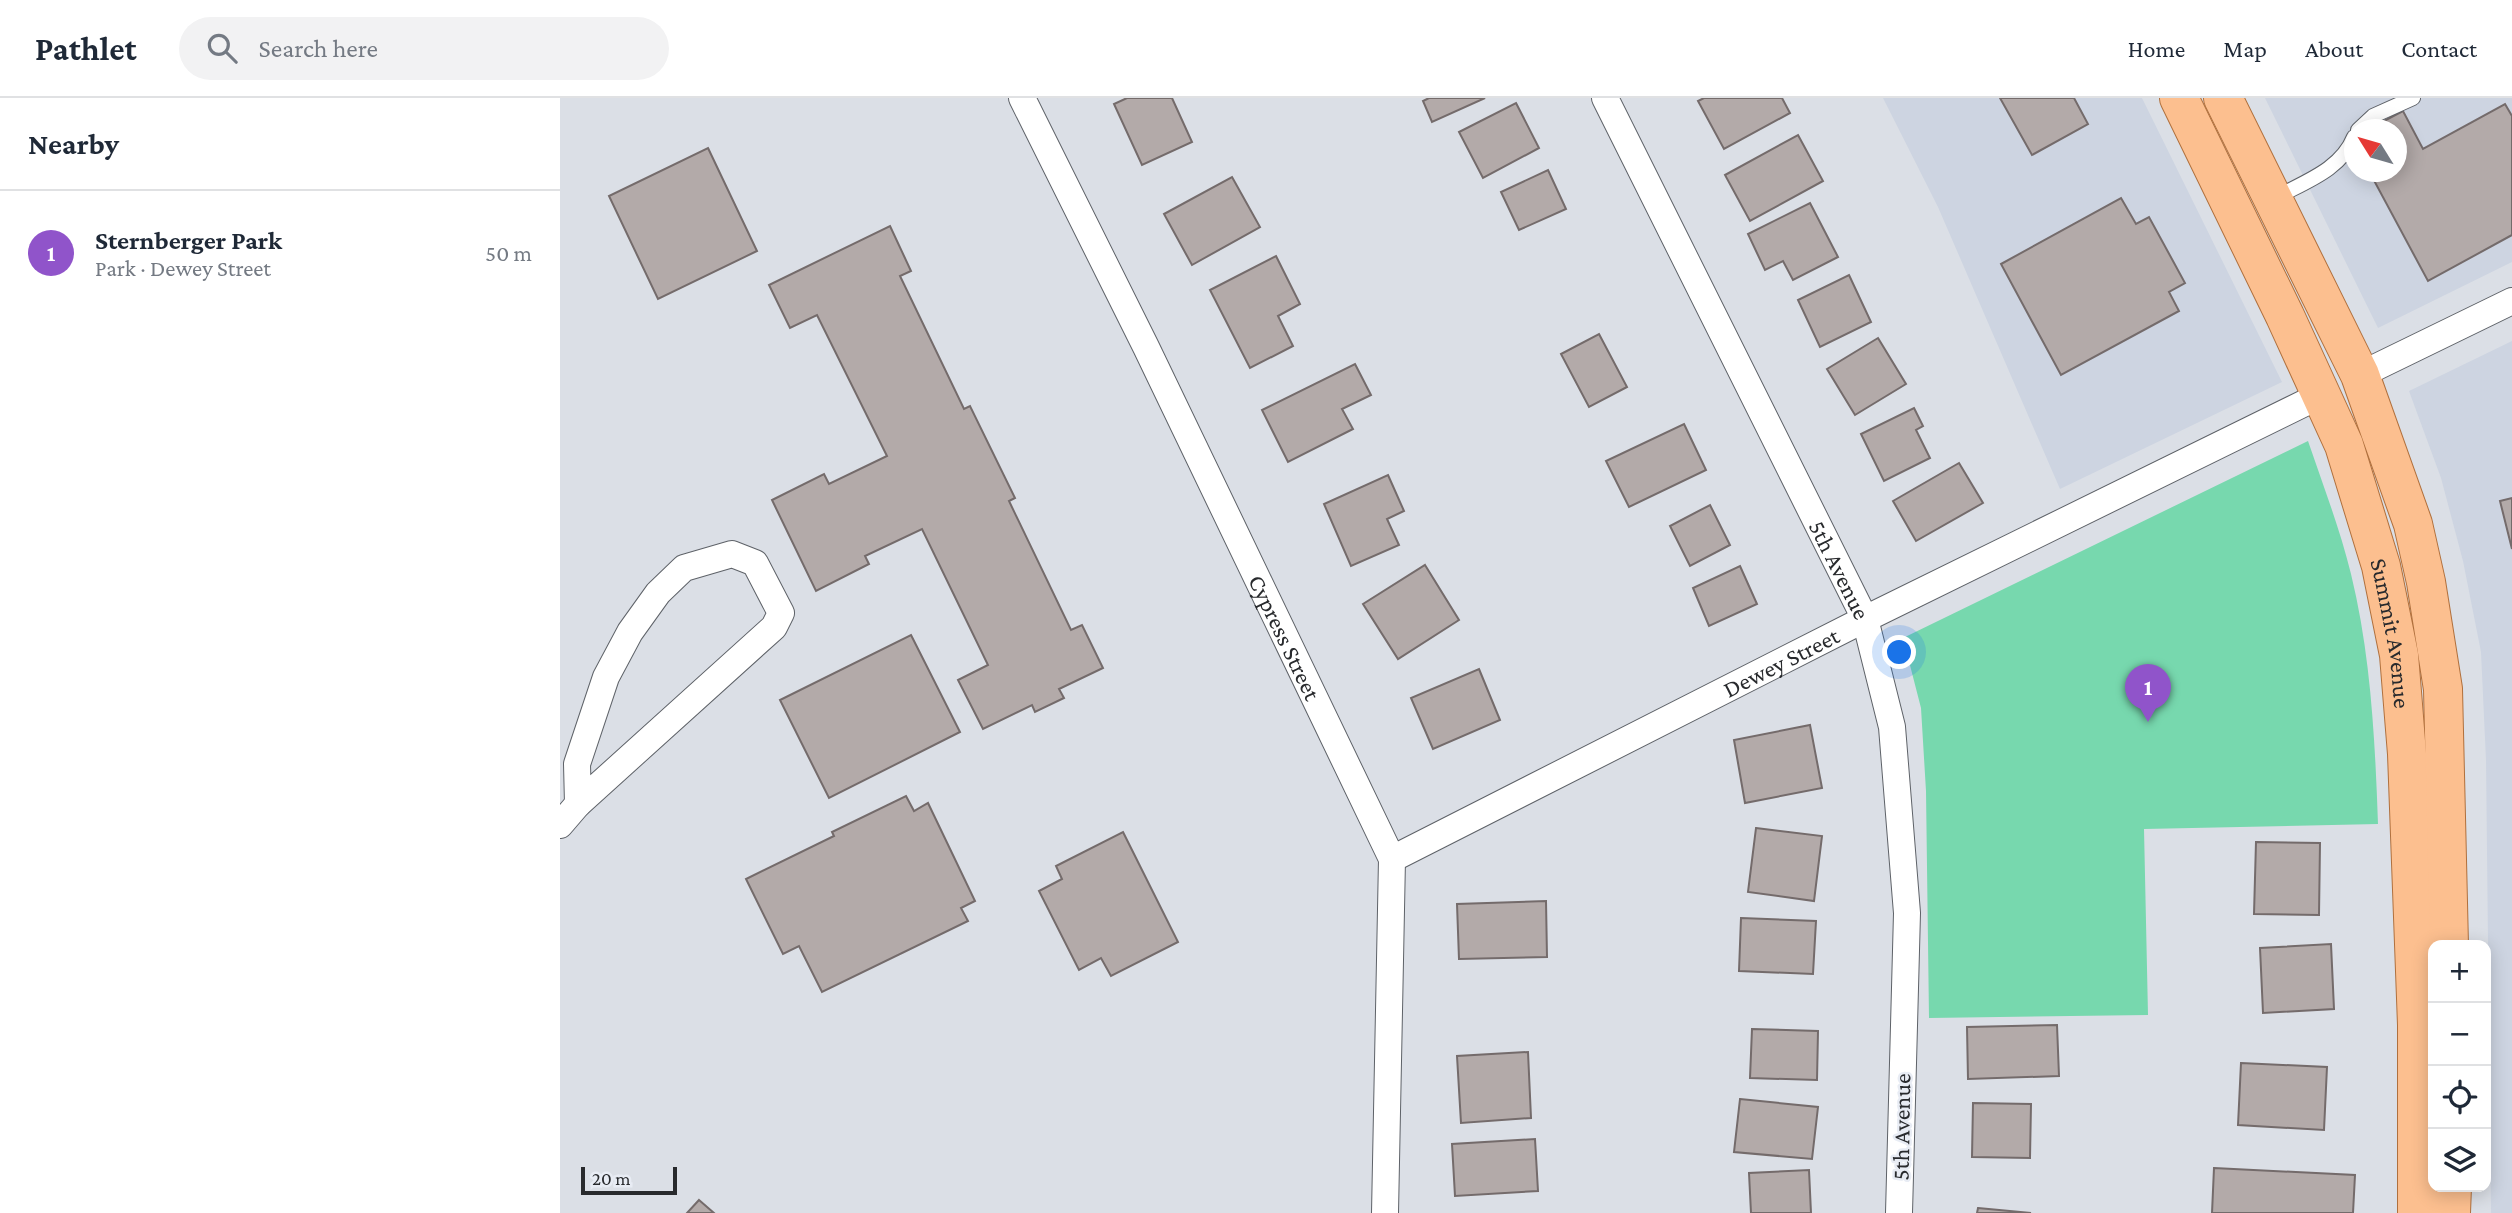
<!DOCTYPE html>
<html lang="en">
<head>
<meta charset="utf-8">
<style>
	:root { --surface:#fff; --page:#f2f2f3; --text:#1f2937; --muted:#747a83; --line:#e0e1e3; --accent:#9054ca }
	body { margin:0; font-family:"Crimson Pro",serif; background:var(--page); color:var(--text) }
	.controls { position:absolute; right:21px; bottom:21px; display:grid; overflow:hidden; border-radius:14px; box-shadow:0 4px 18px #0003 }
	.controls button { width:63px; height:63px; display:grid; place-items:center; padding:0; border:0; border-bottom:2px solid var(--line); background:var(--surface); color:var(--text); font:35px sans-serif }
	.compass { position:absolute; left:1784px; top:21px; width:63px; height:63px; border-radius:50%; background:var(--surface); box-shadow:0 4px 18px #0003; rotate:307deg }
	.scale { position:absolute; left:21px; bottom:18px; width:96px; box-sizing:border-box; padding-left:7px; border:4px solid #282a2d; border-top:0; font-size:19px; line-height:24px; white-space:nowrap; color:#282a2d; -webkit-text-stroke:5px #e8ecf4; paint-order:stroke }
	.you { position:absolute; left:1340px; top:555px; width:24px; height:24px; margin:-18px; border:5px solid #fff; border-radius:50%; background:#1a73e8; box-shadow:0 0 0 10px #1a73e833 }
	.badge { display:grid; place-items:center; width:46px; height:46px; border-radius:50%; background:var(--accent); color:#fff; font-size:23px; font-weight:700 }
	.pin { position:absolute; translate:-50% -58px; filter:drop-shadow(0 2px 4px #0008) }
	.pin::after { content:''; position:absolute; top:37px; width:24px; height:21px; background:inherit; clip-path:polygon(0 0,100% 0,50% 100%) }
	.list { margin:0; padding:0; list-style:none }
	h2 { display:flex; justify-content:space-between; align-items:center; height:91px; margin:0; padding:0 28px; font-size:30px }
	h2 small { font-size:23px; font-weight:400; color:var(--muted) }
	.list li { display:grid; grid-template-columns:46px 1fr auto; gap:21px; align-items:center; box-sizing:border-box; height:126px; padding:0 28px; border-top:2px solid var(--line) }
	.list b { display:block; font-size:26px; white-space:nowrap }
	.list p { margin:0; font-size:23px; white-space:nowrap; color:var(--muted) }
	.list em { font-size:23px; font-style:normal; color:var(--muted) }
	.icon { flex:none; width:38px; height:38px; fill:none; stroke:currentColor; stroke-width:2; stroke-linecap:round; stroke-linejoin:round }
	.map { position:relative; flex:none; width:1952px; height:1115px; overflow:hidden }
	header { display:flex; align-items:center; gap:42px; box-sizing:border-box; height:98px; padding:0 35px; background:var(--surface); border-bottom:2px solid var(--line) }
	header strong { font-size:33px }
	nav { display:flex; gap:38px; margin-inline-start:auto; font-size:24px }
	.search { width:490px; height:63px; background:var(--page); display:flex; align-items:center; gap:18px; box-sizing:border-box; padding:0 24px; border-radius:38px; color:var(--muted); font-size:26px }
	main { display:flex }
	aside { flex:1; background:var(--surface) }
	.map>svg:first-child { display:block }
</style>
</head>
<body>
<header>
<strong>Pathlet</strong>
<div class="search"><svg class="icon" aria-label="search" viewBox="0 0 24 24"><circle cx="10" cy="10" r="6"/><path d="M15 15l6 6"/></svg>Search here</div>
<nav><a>Home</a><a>Map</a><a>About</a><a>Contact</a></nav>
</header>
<main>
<aside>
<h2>Nearby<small></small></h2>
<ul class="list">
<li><span class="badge">1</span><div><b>Sternberger Park</b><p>Park · Dewey Street</p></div><em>50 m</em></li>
</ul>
</aside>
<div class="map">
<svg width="1952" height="1115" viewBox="0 0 1952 1115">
	<rect width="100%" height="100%" fill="#dbdfe6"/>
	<!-- built -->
	<g fill="#cdd4e1" fill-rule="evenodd">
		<polygon points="1323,0 1582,0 1722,284 1500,391 1378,109"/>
		<path d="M1705 0H1952V164L1818 230ZM1794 32H1836V74H1794Z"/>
		<polygon points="1952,243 1952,1115 1931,1115 1926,662 1921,554 1903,463 1881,380 1849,293"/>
	</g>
	<!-- green -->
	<path fill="#77d8ae" d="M1748 343C1763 387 1780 431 1791 476 1811 558 1815 642 1818 726L1584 731 1588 917 1369 920 1366 693 1361 610 1343 540Z"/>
	<!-- building -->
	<g fill="#b3aaa9" stroke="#746b6b" stroke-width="2">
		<polygon points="567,0 612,0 632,44 582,67 554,6"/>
		<polygon points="869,0 925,0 872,24 863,3"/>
		<polygon points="1144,0 1222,0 1230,15 1164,51 1138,3"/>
		<polygon points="1440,0 1514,0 1528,26 1472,57"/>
		<polygon points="956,5 979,50 923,80 899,34"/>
		<polygon points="1945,6 1952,18 1952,137 1868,183 1810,75 1836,74 1836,61 1839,60 1836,55 1836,32 1823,32 1820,25 1843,13 1863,51"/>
		<polygon points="1238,37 1263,83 1190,123 1165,77"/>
		<polygon points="148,50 197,153 98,201 49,98"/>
		<polygon points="988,72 1006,111 959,132 941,94"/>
		<polygon points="672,79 700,129 632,167 604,116"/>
		<polygon points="1561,100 1576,126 1589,119 1625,185 1609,194 1619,213 1501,277 1441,166"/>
		<polygon points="1250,105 1278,159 1233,182 1223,163 1205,172 1188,136"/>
		<polygon points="330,128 351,173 340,178 404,311 410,308 455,400 449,403 511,532 522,527 543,570 499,591 504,600 475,614 472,607 423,631 398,582 428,567 362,431 305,458 309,466 256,493 212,402 264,376 269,386 327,358 257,217 230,230 209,187"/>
		<polygon points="716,158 740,206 718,218 733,248 690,270 650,192"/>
		<polygon points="1289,177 1311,224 1260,249 1238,202"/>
		<polygon points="1039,236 1067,289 1029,309 1001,256"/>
		<polygon points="1318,240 1346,286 1295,317 1267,271"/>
		<polygon points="795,266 811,297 782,311 793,331 728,364 702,312"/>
		<polygon points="1354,310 1363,328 1356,332 1370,360 1324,383 1301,336"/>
		<polygon points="1124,326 1146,372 1069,409 1046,363"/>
		<polygon points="1399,365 1423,405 1356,443 1333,403"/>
		<polygon points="828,377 844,413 827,421 839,447 791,468 764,406"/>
		<polygon points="1952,400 1952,451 1940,403"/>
		<polygon points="1150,407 1170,447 1130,468 1110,428"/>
		<polygon points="865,467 899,522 838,561 803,506"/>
		<polygon points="1180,468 1197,506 1149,528 1133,490"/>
		<polygon points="351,537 400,634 269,700 220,602"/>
		<polygon points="919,571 940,622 873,651 851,600"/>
		<polygon points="1250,627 1262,690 1185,705 1174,642"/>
		<polygon points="346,698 354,713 368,705 415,803 401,810 408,823 262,894 239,848 223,856 186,781 274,738 272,734"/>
		<polygon points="1196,730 1262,738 1254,803 1188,794"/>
		<polygon points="563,734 618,844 551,878 541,860 519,872 479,793 502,781 496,768"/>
		<polygon points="1696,744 1760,745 1759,817 1694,816"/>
		<polygon points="986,803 987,859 899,861 897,806"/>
		<polygon points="1181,820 1256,823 1253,876 1179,873"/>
		<polygon points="1771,846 1774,911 1703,915 1700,850"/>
		<polygon points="1497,927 1499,978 1408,981 1407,929"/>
		<polygon points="1192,931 1258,933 1257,982 1190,980"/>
		<polygon points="968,954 971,1020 901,1025 897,958"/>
		<polygon points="1681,965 1767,969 1764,1032 1678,1027"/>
		<polygon points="1180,1001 1258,1009 1252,1061 1174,1054"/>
		<polygon points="1413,1005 1471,1006 1470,1060 1412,1059"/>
		<polygon points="975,1041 978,1093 895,1098 892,1046"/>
		<polygon points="1654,1070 1795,1077 1793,1115 1652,1115"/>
		<polygon points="1249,1072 1251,1115 1191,1115 1189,1075"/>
		<polygon points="139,1102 154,1115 127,1115"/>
		<polygon points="1418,1110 1471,1115 1417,1115"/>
	</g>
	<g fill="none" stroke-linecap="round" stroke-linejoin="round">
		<defs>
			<g id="lane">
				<polyline points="1798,32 1813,18 1853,0"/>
				<path d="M1715 100C1744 84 1781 72 1794 39"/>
			</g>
			<g id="street">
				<path id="s1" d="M462 0 586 249 832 761 825 1115"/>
				<path id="s2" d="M1045 0 1305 521 1332 629 1347 815 1339 1115"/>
				<polyline points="1800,277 1952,203"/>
				<polygon points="172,456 195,465 221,515 214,529 18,706 17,666 46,579 70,534 98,495 124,470"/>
				<polyline points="0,727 18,706"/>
				<path id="s3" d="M832 761 1305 521 1761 297"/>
			</g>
			<g id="primary">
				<path id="s4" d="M1619 0 1725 218 1784 347 1821 468 1839 557 1847 656 1857 927V1115"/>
				<polyline points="1663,0 1800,277 1853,426 1866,484 1883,591 1889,847"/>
				<polyline points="1891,1115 1892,1089"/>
			</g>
		</defs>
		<!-- lane casing -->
		<use href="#lane" stroke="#5e6268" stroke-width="16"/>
		<!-- street casing -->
		<use href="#street" stroke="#5e6268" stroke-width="28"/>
		<!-- primary casing -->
		<use href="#primary" stroke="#b0703d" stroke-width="40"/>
		<!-- lane -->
		<use href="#lane" stroke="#fff" stroke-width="14"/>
		<!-- street -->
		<use href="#street" stroke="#fff" stroke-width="26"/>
		<!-- primary -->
		<use href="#primary" stroke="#fcbf8f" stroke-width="38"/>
	</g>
	<g text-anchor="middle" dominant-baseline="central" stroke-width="5" stroke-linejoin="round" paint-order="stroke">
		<!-- street labels -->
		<g font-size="24" fill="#282a2d" stroke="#e8ecf4">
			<text stroke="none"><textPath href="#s2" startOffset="527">5th Avenue</textPath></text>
			<text stroke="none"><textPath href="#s4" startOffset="579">Summit Avenue</textPath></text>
			<text stroke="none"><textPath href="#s1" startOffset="600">Cypress Street</textPath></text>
			<text stroke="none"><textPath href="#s3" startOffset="436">Dewey Street</textPath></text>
			<text transform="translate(1341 1029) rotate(-89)">5th Avenue</text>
		</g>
	</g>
</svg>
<div class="controls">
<button>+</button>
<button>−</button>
<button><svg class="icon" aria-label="locate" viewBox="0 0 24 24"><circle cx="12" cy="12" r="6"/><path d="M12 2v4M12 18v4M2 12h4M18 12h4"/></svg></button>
<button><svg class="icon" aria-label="layers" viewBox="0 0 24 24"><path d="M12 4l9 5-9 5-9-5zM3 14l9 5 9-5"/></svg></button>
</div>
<svg class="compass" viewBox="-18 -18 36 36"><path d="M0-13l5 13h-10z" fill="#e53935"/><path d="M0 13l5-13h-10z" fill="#747a83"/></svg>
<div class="scale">20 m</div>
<div class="you"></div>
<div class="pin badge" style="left:1588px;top:624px">1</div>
</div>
</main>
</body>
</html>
